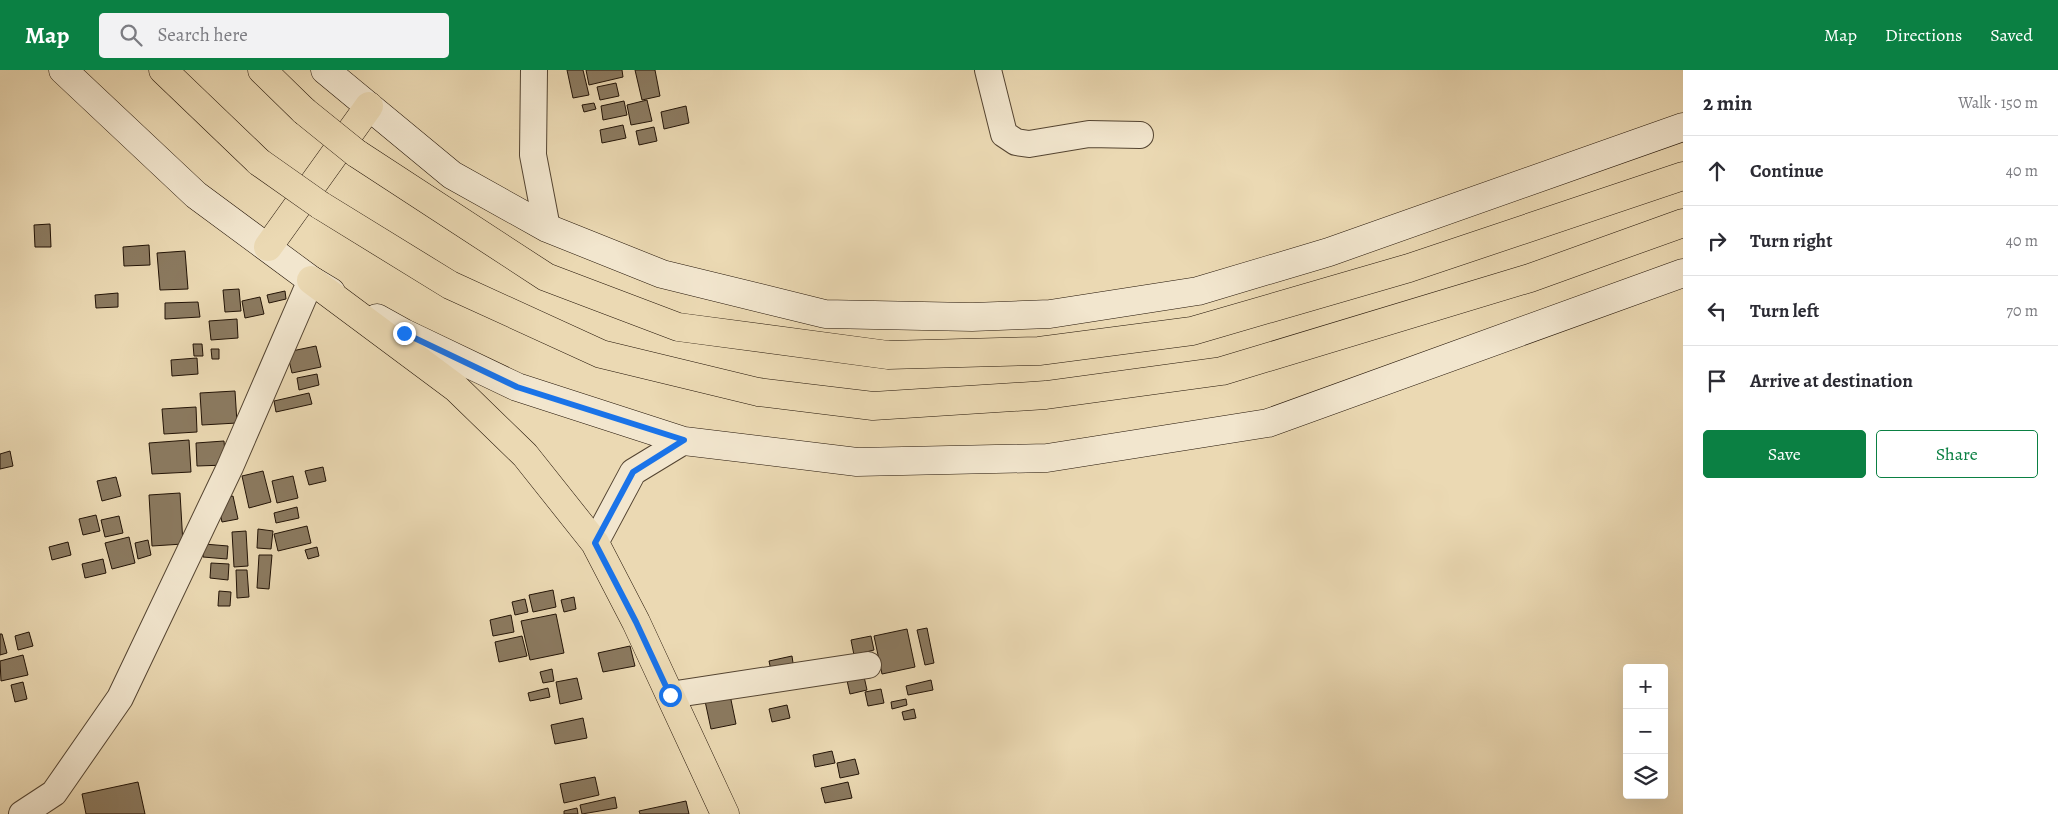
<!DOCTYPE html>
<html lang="en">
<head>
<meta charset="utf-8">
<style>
	:root { --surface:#fff; --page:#f2f2f3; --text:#2b2b33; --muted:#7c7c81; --line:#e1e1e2; --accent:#0b8043 }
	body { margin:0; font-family:Alegreya,serif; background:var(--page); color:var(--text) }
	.controls { position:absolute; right:15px; bottom:15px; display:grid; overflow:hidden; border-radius:5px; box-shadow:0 5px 20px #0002 }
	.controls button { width:45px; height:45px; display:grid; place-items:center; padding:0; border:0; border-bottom:1px solid var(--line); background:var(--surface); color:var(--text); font:25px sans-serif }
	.stop { position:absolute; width:15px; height:15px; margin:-11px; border:4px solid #1a73e8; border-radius:50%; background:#fff }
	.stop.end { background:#1a73e8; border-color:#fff; box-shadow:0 1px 5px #0008 }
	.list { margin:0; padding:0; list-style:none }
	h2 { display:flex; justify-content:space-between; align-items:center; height:65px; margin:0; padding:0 20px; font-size:21px }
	h2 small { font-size:16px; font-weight:400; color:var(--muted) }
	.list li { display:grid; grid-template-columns:32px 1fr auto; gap:15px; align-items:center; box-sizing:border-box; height:70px; padding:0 20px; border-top:1px solid var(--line) }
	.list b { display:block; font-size:19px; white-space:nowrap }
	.list em { font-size:16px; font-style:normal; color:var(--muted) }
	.actions { display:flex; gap:10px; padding:15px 20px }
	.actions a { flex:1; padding:11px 0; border:1px solid var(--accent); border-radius:5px; text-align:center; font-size:18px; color:var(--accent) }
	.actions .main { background:var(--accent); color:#fff }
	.icon { flex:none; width:28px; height:28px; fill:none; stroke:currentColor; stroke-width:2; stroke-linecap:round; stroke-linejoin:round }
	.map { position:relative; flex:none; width:1683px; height:744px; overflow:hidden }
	header { display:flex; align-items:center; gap:30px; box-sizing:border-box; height:70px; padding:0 25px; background:var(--accent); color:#fff }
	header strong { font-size:24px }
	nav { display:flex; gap:28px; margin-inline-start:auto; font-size:18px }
	.search { width:350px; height:45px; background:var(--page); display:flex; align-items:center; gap:12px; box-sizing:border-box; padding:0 18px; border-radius:5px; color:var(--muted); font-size:19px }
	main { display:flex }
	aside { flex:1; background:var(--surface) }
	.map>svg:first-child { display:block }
</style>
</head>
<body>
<header>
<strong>Map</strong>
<div class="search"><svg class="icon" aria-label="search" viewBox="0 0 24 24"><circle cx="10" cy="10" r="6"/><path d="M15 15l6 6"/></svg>Search here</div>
<nav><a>Map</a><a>Directions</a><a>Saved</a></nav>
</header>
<main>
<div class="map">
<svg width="1683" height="744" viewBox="0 0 1683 744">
	<rect width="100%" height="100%" fill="#ebd9b3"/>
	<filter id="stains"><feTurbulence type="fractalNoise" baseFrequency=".004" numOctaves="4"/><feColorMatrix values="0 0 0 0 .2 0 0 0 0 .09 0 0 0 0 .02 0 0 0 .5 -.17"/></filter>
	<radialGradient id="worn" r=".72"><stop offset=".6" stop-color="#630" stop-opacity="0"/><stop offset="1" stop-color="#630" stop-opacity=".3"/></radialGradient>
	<!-- building -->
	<g fill="#8b7a60" stroke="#221306">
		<polygon points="567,0 583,0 589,25 573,28"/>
		<polygon points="586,0 622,0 623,7 589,15"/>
		<polygon points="635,0 655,0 660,26 642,30"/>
		<polygon points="616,13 619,26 600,30 597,17"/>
		<polygon points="647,30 652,51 631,55 627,35"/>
		<polygon points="624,31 627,45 603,50 601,36"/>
		<polygon points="594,33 596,39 584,42 582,35"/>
		<polygon points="686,36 689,53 664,59 661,42"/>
		<polygon points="623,55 626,68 602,73 600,60"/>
		<polygon points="654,57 657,71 639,75 636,61"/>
		<polygon points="50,154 51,177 35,177 34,155"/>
		<polygon points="149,175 150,195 124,196 123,177"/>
		<polygon points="185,181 188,219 160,220 157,183"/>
		<polygon points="239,219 241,241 225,242 223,220"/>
		<polygon points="285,221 286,229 269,233 267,225"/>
		<polygon points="118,223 118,237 96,238 95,225"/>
		<polygon points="260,227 264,244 245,248 242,231"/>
		<polygon points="198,232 200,247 165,249 165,233"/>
		<polygon points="237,249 238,268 211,270 209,251"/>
		<polygon points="193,274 202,274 203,286 194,286"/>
		<polygon points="316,276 321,297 292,303 287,282"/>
		<polygon points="211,279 219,279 219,289 212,289"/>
		<polygon points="197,288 198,304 172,306 171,290"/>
		<polygon points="317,304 319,315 299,320 297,308"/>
		<polygon points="235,321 237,353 202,355 200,323"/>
		<polygon points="309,323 312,334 276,342 274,331"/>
		<polygon points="196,337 197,362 164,364 162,339"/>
		<polygon points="189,370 191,402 152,404 149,373"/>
		<polygon points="224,371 226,395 197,396 196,373"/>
		<polygon points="10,381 13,396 0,399 0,384"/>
		<polygon points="323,397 326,411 309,415 305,401"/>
		<polygon points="263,401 271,432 249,438 242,406"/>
		<polygon points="293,406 298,428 277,433 272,411"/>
		<polygon points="116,407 121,426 102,431 97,411"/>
		<polygon points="180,423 183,474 152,476 149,425"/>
		<polygon points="233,426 238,449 222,452 217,430"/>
		<polygon points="297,437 299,448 276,453 274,443"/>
		<polygon points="96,445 100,461 83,465 79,449"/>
		<polygon points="119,446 123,463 105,467 101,450"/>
		<polygon points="307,456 311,473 278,481 274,464"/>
		<polygon points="258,459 273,461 271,479 257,478"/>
		<polygon points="246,461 248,496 234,497 232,462"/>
		<polygon points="129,467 135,493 112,499 105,473"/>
		<polygon points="148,470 151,485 138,489 135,473"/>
		<polygon points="68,472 71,485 52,490 49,477"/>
		<polygon points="204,474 228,476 227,489 203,487"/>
		<polygon points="317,477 319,486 308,489 305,480"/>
		<polygon points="259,485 272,485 269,519 257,518"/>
		<polygon points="103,489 106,503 85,508 82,494"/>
		<polygon points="211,493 229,494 228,510 210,508"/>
		<polygon points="236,500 247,500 249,527 237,528"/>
		<polygon points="553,520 556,537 533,542 529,525"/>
		<polygon points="219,521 231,522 230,536 218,536"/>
		<polygon points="574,527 576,539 564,542 561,530"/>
		<polygon points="525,529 528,542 515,545 512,532"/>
		<polygon points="556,544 564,583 530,590 521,551"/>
		<polygon points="511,545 514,562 493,566 490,550"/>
		<polygon points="927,558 934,593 925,595 917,560"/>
		<polygon points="907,559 915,597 882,604 874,566"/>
		<polygon points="29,562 33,576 18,580 15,566"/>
		<polygon points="0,564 2,564 7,583 0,585"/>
		<polygon points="522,566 527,586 499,592 495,572"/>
		<polygon points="871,566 874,580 854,585 851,570"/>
		<polygon points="630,576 635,596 603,602 598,583"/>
		<polygon points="23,585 28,605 1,611 0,591"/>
		<polygon points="792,586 794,600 772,605 769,591"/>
		<polygon points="552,599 554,611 543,613 540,602"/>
		<polygon points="863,602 867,620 850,624 846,606"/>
		<polygon points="577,608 582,629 560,634 556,612"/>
		<polygon points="931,610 933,620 908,625 906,616"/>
		<polygon points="23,612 27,629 15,632 11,615"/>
		<polygon points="548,618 550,627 530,631 528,623"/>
		<polygon points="881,619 884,633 868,636 865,622"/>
		<polygon points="730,625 736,654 711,659 705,631"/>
		<polygon points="906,629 907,635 892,639 891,632"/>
		<polygon points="787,635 790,648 772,652 769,639"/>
		<polygon points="914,639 916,648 904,650 902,642"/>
		<polygon points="583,648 587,668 555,674 551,655"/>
		<polygon points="832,681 835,693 815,697 813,685"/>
		<polygon points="855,689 859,704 840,708 837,693"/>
		<polygon points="595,707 599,725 564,733 560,714"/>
		<polygon points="138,712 145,744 86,744 82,724"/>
		<polygon points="848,712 852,728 825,733 821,718"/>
		<polygon points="615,727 617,738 582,744 580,735"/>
		<polygon points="686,731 689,744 640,744 639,741"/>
		<polygon points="577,738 578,744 564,744 564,741"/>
	</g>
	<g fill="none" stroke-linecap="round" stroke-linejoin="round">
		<defs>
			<g id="street">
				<polyline points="534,0 533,85 547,158"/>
				<polyline points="988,0 1004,64 1016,72 1029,74 1089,64 1140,65"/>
				<polyline points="595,473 633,402 684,371"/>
				<polyline points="670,625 868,595"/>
				<polyline points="22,744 54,723 120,628 230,397 311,210"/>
			</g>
			<g id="secondary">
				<polyline points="63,0 196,125 311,210 331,222"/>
				<polyline points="325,0 452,105 547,158 662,204 825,244 972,247 1050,244 1198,221 1329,182 1683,57"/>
				<polyline points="377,248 404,263 517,317 684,371 857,392 1047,388 1268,353 1683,203"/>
			</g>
			<polyline id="primary" points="311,210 456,318 525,385 595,473 636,552 725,744"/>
			<g id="highway">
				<polyline points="163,0 259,92"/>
				<polyline points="262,0 304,41"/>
				<polyline points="356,83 546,207 678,257 888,285 1039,281 1192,261 1409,198 1683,106"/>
				<polyline points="320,135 450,215 601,284 758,322 873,336 1046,325 1222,301 1530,208 1683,153"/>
				<polyline points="268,177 369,36"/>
			</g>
		</defs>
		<!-- street casing -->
		<use href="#street" stroke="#544431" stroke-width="28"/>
		<!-- secondary casing -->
		<use href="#secondary" stroke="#221306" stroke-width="29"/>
		<!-- primary casing -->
		<use href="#primary" stroke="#221306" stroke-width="29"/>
		<!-- highway casing -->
		<use href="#highway" stroke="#221306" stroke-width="29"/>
		<!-- street -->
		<use href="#street" stroke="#f2e6ce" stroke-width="26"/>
		<!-- secondary -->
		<use href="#secondary" stroke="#f2e6ce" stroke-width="28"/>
		<!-- primary -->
		<use href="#primary" stroke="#ebd9b3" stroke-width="28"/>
		<!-- highway -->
		<use href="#highway" stroke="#ebd9b3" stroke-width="28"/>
		<defs>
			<g id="highway-bridge">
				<polyline points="304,41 356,83"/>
				<polyline points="259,92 320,135"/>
			</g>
		</defs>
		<!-- highway-bridge casing -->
		<use href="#highway-bridge" stroke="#221306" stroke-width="29" stroke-linecap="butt"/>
		<!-- highway-bridge -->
		<use href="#highway-bridge" stroke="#ebd9b3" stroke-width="28"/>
	</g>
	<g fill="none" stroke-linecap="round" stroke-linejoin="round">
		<!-- route -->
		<polyline stroke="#1a73e8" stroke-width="6" points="404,263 517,317 684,370 633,402 595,473 636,552 670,625"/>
	</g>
	<rect width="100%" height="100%" filter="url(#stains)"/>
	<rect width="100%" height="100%" fill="url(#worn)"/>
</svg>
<div class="controls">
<button>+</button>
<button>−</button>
<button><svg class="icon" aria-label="layers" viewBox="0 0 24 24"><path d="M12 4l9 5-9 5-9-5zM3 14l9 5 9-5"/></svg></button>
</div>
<div class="stop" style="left:670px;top:625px"></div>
<div class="stop end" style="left:404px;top:263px"></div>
</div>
<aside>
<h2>2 min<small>Walk · 150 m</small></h2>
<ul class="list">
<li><svg class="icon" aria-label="ahead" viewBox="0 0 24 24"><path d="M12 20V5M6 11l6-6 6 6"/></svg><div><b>Continue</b></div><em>40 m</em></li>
<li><svg class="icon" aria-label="right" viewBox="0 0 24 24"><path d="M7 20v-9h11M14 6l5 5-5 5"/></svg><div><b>Turn right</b></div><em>40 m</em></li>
<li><svg class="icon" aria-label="left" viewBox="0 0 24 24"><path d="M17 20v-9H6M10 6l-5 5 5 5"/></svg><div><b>Turn left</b></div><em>70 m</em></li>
<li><svg class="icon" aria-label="arrive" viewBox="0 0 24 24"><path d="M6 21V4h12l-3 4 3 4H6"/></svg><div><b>Arrive at destination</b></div></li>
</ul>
<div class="actions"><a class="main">Save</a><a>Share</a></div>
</aside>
</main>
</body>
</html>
